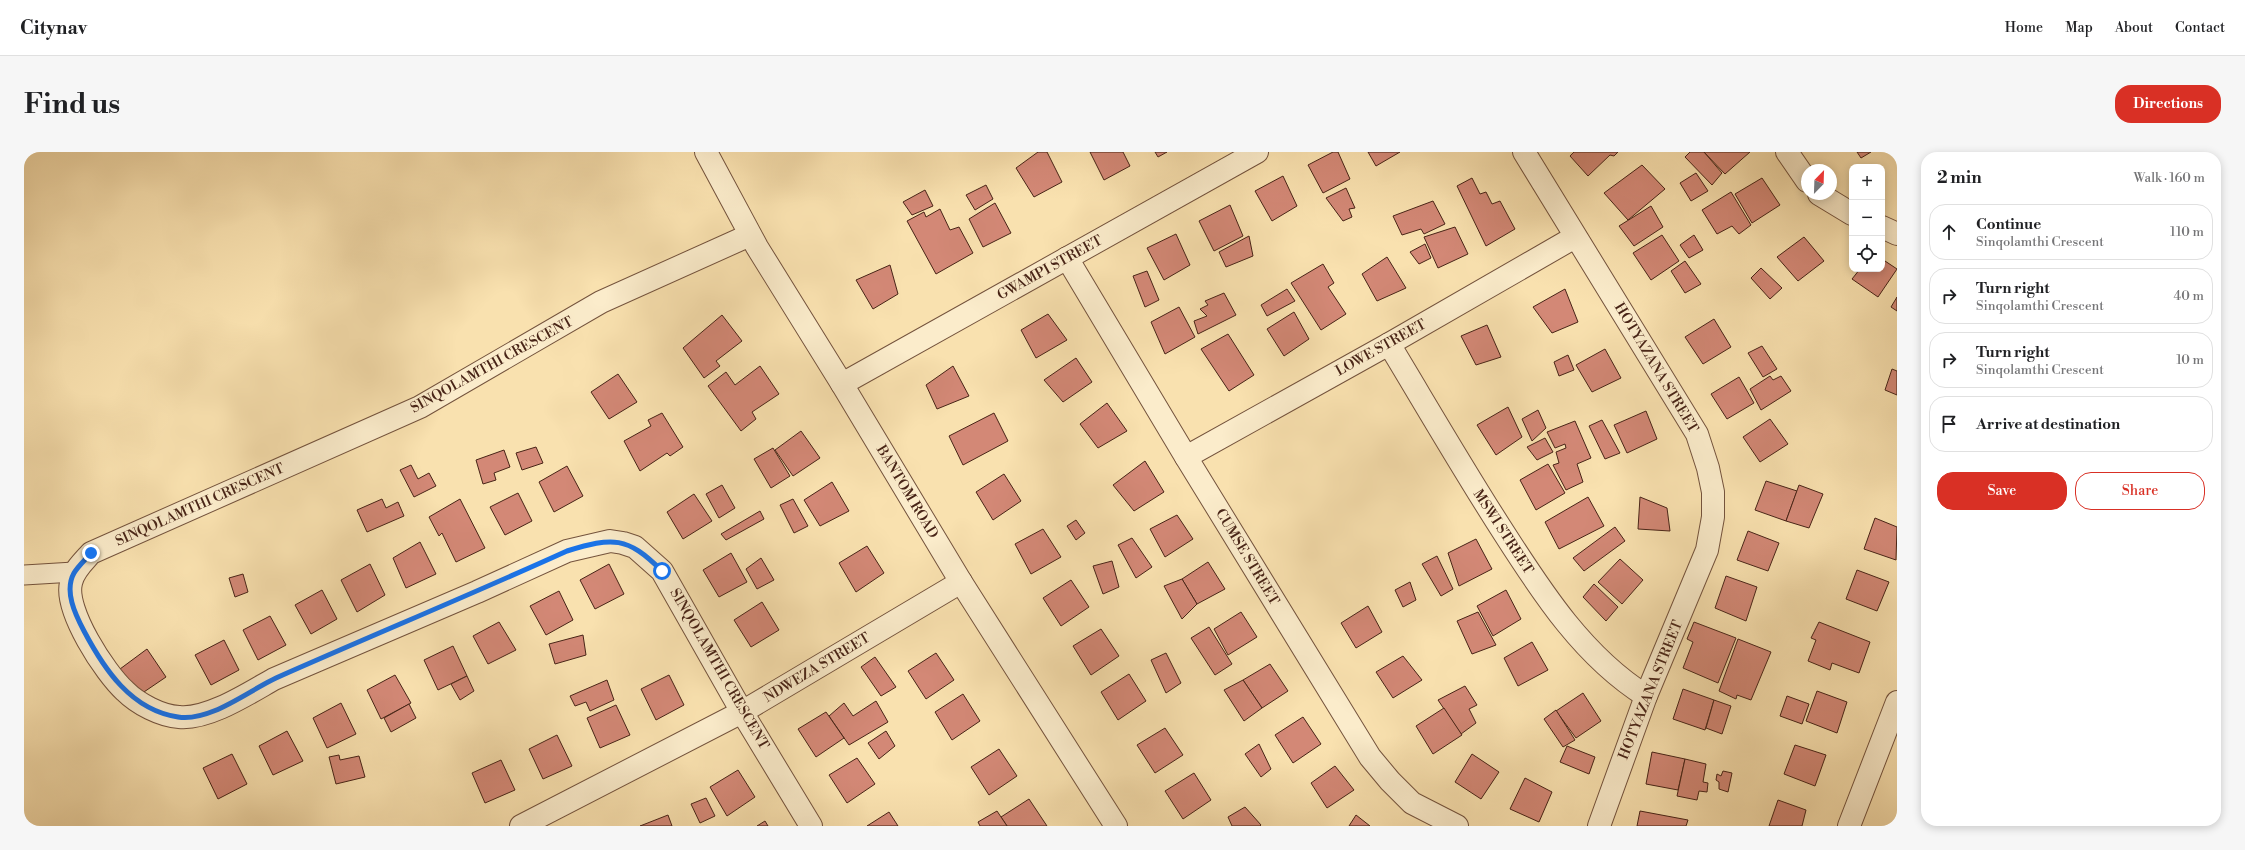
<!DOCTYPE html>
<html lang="en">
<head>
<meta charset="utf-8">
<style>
	:root { --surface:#fff; --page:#f6f6f6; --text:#202124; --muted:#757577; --line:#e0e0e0; --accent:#d93025 }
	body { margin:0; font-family:"Libre Bodoni",serif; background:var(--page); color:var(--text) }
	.controls { position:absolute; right:12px; top:12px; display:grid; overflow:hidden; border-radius:8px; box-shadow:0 2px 10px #0003 }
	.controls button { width:36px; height:36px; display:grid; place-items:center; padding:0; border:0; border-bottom:1px solid var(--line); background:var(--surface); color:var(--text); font:20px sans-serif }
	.compass { position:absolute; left:1777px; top:12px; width:36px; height:36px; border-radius:50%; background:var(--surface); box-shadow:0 2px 10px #0003; rotate:23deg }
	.stop { position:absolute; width:12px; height:12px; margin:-9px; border:3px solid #1a73e8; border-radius:50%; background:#fff }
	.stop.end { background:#1a73e8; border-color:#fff; box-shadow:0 1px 4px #0008 }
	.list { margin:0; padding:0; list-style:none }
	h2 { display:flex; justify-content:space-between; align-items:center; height:52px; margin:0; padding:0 16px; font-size:17px }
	h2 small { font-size:13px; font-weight:400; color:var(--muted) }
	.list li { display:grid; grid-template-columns:26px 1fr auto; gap:12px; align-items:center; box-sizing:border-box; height:56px; margin:0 8px 8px; padding:0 8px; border:1px solid var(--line); border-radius:16px }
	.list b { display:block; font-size:15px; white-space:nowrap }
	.list p { margin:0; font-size:13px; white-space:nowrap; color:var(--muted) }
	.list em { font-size:13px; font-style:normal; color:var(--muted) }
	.actions { display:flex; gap:8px; padding:12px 16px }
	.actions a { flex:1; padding:9px 0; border:1px solid var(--accent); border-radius:16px; text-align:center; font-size:14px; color:var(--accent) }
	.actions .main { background:var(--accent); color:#fff }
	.icon { flex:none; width:22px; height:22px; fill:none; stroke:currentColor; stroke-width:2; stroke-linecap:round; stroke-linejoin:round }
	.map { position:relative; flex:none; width:1873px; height:674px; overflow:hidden; border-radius:16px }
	header { display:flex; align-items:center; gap:24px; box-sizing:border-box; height:56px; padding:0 20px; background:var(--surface); border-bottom:1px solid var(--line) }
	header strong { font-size:19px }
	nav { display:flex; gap:22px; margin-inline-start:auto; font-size:14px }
	.intro { display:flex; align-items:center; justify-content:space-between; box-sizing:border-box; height:96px; padding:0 24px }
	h1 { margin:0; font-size:28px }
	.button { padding:10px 18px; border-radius:16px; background:var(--accent); color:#fff; font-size:14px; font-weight:700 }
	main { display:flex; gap:24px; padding:0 24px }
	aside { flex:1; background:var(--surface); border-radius:16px; box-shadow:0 2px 10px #0003 }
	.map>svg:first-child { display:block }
</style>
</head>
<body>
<header>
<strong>Citynav</strong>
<nav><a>Home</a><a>Map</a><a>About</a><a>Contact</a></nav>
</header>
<div class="intro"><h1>Find us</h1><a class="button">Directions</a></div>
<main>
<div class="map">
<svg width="1873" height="674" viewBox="0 0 1873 674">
	<rect width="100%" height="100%" fill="#f9e1af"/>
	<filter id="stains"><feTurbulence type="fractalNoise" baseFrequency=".005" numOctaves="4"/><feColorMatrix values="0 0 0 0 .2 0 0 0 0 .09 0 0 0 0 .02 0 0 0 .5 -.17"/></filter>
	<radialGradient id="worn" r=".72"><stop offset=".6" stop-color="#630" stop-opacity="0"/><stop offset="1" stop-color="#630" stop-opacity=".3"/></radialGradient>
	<!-- building -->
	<g fill="#d38876" stroke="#482417">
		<polygon points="1014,0 1023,0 1038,30 1010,45 992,16"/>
		<polygon points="1066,0 1099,0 1106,14 1080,28"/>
		<polygon points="1131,0 1143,0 1134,5"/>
		<polygon points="1309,0 1314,0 1326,27 1299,41 1284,13"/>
		<polygon points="1344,0 1376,0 1352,14"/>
		<polygon points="1550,0 1594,0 1590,4 1586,3 1564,24 1546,4"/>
		<polygon points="1666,0 1680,0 1698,21 1688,33 1661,5"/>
		<polygon points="1680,0 1726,0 1701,22"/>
		<polygon points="1833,0 1847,0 1837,6"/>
		<polygon points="1618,13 1641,37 1604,68 1580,41"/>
		<polygon points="1672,21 1684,39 1667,49 1656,31"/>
		<polygon points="1259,24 1273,54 1248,69 1231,39"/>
		<polygon points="1448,26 1456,42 1462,40 1468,52 1476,49 1491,77 1462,94 1433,34"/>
		<polygon points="1738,26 1756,53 1728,71 1711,42"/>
		<polygon points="962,33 969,47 951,58 942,43"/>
		<polygon points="1322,36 1331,56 1325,57 1328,65 1319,69 1302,46"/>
		<polygon points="901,38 909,54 888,63 879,50"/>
		<polygon points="1707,40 1727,73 1715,82 1708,74 1693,82 1678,58"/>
		<polygon points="1409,49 1421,72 1400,82 1397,77 1378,83 1369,64"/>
		<polygon points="971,51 987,81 959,95 945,67"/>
		<polygon points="1206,53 1219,84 1190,99 1175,69"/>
		<polygon points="1627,54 1639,75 1610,94 1595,74"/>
		<polygon points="916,57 926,78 935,75 949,101 912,122 883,69 900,60 902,65"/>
		<polygon points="1431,75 1444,102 1414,116 1400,85"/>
		<polygon points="1152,82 1166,113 1140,128 1123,96"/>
		<polygon points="1638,83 1655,109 1627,128 1609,101"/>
		<polygon points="1670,83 1679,98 1665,106 1656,93"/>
		<polygon points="1225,84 1229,104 1202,115 1195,100"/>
		<polygon points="1780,85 1800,109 1774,129 1753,105"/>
		<polygon points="1401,92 1407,106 1395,112 1386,100"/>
		<polygon points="1363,105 1382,136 1353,149 1338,122"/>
		<polygon points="1858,107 1873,117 1854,145 1828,127 1836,117 1858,117"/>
		<polygon points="1661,109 1677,132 1661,141 1647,119"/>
		<polygon points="1299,112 1310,131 1304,135 1322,162 1297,178 1267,131"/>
		<polygon points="866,113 874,142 849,157 832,128"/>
		<polygon points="1737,116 1758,136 1746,147 1727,126"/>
		<polygon points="1123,119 1135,148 1121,155 1109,124"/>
		<polygon points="1263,137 1271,149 1243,164 1237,153"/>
		<polygon points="1541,137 1554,170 1528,181 1509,155"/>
		<polygon points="1200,141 1212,163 1174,182 1170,169 1183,164 1176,157 1184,153 1181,149"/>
		<polygon points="1873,145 1873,159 1867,155"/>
		<polygon points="1155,155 1171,185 1141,202 1127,170"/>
		<polygon points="1270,160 1285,187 1260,204 1243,177"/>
		<polygon points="1024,162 1043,188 1012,206 997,178"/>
		<polygon points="698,163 718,189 692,209 696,214 680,226 659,196"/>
		<polygon points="1690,167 1707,195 1679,212 1661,185"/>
		<polygon points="1463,173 1477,205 1452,213 1437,184"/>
		<polygon points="1204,182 1230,223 1205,239 1177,197"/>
		<polygon points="1738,194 1753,217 1739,225 1724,201"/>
		<polygon points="1581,197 1597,226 1568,240 1552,213"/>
		<polygon points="1544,203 1550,218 1535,224 1530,210"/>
		<polygon points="1052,206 1068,230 1039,250 1020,228"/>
		<polygon points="736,214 755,242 728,260 732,267 717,279 684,234 702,220 711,233"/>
		<polygon points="929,214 945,244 913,257 902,233"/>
		<polygon points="1868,217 1873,219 1873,243 1861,238"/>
		<polygon points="594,222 613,250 585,267 567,240"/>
		<polygon points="1746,224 1749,228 1757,224 1767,239 1737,258 1726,237"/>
		<polygon points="1715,225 1730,251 1703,267 1687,242"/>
		<polygon points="1083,251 1103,279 1074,296 1056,272"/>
		<polygon points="1484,255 1498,285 1472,303 1453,273"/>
		<polygon points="1514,258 1522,276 1508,289 1498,267"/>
		<polygon points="1622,259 1633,287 1603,301 1590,273"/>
		<polygon points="638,261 659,295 646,304 643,301 616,319 600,289 627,274 624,268"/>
		<polygon points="970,261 984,289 939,313 925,284"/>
		<polygon points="1746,267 1764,292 1736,310 1719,285"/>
		<polygon points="1578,268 1596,301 1581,307 1565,274"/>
		<polygon points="1551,269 1567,306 1553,312 1559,330 1542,338 1529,313 1535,311 1532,300 1542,296 1541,292 1531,296 1523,280"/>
		<polygon points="777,279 796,306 769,324 751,298"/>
		<polygon points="1521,286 1529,300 1513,308 1503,295"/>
		<polygon points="512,295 519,311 498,318 492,301"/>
		<polygon points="749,296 766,324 747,336 730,307"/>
		<polygon points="480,298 486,315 470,321 472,328 459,332 452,308"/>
		<polygon points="1121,309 1140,340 1110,359 1089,333"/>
		<polygon points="1524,312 1541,341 1512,358 1496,328"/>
		<polygon points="387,313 394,327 405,321 412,334 390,345 376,318"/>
		<polygon points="543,314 559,344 530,360 515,330"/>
		<polygon points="980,322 997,349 969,368 952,340"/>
		<polygon points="1742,329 1773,339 1762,369 1731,358"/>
		<polygon points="808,330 825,359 796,374 780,348"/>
		<polygon points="698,333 711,356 695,366 682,342"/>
		<polygon points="1775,333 1799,342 1785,376 1762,369"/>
		<polygon points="494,341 508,369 481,383 466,355"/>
		<polygon points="670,342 688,369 659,387 643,360"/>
		<polygon points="1564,345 1580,374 1535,397 1521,370"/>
		<polygon points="1616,345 1643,356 1646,379 1614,377"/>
		<polygon points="358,347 362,356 374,350 380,364 343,380 333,358"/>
		<polygon points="436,347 461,396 432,410 418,381 415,384 405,365"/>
		<polygon points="769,347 784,374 770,381 756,353"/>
		<polygon points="736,359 740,367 702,388 697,382"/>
		<polygon points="1153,363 1169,387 1141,405 1126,377"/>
		<polygon points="1851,366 1873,375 1872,408 1840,397"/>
		<polygon points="1052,368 1061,381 1052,388 1043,374"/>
		<polygon points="1591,375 1601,389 1560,419 1549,406"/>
		<polygon points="1019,377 1037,405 1007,422 991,392"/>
		<polygon points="1724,379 1755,391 1744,419 1713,408"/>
		<polygon points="1108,386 1128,415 1112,426 1094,393"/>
		<polygon points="1452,387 1468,417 1435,434 1424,401"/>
		<polygon points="396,390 412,422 382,436 369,406"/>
		<polygon points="843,394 860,421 832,440 815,411"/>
		<polygon points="707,401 723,430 695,445 679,418"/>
		<polygon points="1413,404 1429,437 1417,444 1398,412"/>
		<polygon points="737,406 750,428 733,437 722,417"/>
		<polygon points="1596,407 1619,428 1598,452 1574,430"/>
		<polygon points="1088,409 1095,435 1079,442 1069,414"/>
		<polygon points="1184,410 1201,437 1173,452 1158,427"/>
		<polygon points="346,412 361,443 333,460 317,428"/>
		<polygon points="585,412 600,442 571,457 556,428"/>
		<polygon points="1833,418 1865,430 1853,459 1822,447"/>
		<polygon points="219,422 224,440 211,445 205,426"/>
		<polygon points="1702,424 1733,435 1722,469 1691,456"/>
		<polygon points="1158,427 1173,452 1158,467 1140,434"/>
		<polygon points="1047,428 1065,455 1037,474 1019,446"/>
		<polygon points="1386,430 1392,448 1379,455 1371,438"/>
		<polygon points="1570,432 1594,455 1582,469 1559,445"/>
		<polygon points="298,438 313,467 287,482 271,453"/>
		<polygon points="1482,438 1497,467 1469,484 1453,454"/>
		<polygon points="535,439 549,468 522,483 506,454"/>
		<polygon points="738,450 755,478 727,495 710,468"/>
		<polygon points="1344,454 1358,480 1332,496 1317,471"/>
		<polygon points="1217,460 1233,485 1204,503 1190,477"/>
		<polygon points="1454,460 1472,493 1448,502 1433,469"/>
		<polygon points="246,464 262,493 234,508 219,478"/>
		<polygon points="475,470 492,498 464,512 449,484"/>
		<polygon points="1670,470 1712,486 1694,531 1659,516 1669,490 1663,487"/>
		<polygon points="1795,470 1846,490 1835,521 1808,511 1806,518 1784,509 1792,488 1787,486"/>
		<polygon points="1185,475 1208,512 1191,523 1167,486"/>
		<polygon points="1077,477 1095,504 1067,523 1049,494"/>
		<polygon points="559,483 562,503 531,512 525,492"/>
		<polygon points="1714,487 1747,500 1727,548 1713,543 1712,547 1695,539"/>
		<polygon points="200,488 215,518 187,533 171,503"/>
		<polygon points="1508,490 1524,518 1494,534 1480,506"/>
		<polygon points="429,494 443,524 414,538 400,508"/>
		<polygon points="123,497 142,525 114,544 96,517"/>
		<polygon points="912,501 930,528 902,547 884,519"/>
		<polygon points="1142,501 1157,531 1142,541 1127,508"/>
		<polygon points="1379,504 1398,528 1369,546 1352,520"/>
		<polygon points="851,505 872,535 857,544 837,515"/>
		<polygon points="1246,512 1264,539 1238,556 1219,528"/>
		<polygon points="1105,522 1122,549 1094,568 1077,540"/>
		<polygon points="371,523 387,551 357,567 343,538"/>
		<polygon points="645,523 660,553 632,568 617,537"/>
		<polygon points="443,524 450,539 436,548 427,532"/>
		<polygon points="583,528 590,548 566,559 562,550 551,554 546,544"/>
		<polygon points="1219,528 1238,556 1220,569 1200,538"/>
		<polygon points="1441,534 1453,553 1445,557 1452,571 1437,582 1414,548"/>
		<polygon points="1659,537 1690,548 1681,578 1649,567"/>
		<polygon points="1793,539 1823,550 1813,581 1782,569"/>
		<polygon points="1559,541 1577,569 1552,586 1532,559"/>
		<polygon points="939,542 956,569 928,588 911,560"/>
		<polygon points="1763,544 1785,552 1778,572 1756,564"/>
		<polygon points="1690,548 1707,554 1698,582 1682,576"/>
		<polygon points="852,549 864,570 825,593 805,564 820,551 829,564"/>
		<polygon points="317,551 332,582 303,596 289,566"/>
		<polygon points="385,552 392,566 367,580 360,566"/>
		<polygon points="592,553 606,583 576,596 563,566"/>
		<polygon points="1420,556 1438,583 1409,602 1392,574"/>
		<polygon points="1532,558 1551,588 1539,595 1520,567"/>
		<polygon points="802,560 820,586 792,605 774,577"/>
		<polygon points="1279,565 1297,592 1269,611 1251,583"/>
		<polygon points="1141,576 1159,603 1131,621 1113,593"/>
		<polygon points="263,579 279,609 249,623 235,594"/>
		<polygon points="862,579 871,594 855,607 844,591"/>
		<polygon points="533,583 548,614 519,627 505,597"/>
		<polygon points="1235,592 1247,617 1237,625 1221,602"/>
		<polygon points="1771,593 1802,603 1791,634 1760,622"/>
		<polygon points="1543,594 1571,605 1565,622 1536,610"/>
		<polygon points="975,597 993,624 965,643 947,615"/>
		<polygon points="1628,600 1661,607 1654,638 1622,632"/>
		<polygon points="208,602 223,632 194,647 179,616"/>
		<polygon points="1448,602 1475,620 1457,647 1431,630"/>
		<polygon points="315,603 316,608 335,604 341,625 312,632 305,605"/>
		<polygon points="833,606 851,632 823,651 805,623"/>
		<polygon points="1661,607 1682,612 1679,630 1684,631 1683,640 1675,639 1673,648 1653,644"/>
		<polygon points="477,608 491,638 461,651 448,621"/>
		<polygon points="1311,614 1330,638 1303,656 1287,631"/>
		<polygon points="714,618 731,645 703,664 686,635"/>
		<polygon points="1699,619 1708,621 1704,640 1695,637 1695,630 1692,628 1693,622 1697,624"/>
		<polygon points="1170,621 1187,648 1159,667 1141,639"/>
		<polygon points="1501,626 1528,640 1515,670 1486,657"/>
		<polygon points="682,646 691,664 676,671 667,652"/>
		<polygon points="1005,647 1023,674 983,674 977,665"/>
		<polygon points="1754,648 1782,658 1778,674 1745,674"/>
		<polygon points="1221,655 1237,673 1236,674 1208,674 1204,665"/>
		<polygon points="973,659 983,674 956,674 954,670"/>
		<polygon points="1616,659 1664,668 1662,674 1613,674"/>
		<polygon points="865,660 874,674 843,674"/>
		<polygon points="644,663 648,674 616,674"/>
		<polygon points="1332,663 1346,674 1325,674"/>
		<polygon points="741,669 744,674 733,674"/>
	</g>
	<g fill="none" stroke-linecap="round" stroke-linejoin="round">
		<defs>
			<polyline id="service" points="0,423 50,420"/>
			<g id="minor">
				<polyline points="682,0 733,95 818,232 937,430 1092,674"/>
				<polyline points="1500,0 1673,282 1684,316 1689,340 1689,365 1683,398 1622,544 1575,674"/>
				<polyline points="1763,0 1783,29"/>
				<polyline points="1795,42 1828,62"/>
				<polyline points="1858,75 1873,82"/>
				<path d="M726 83 577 150 396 255 67 401C59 410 49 419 47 431 40 458 81 521 101 539 114 552 137 564 155 565 184 568 225 541 250 527L453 440 543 399 586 389 599 391 611 395 638 419 718 560 787 674"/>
				<polyline points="1043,106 1162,305 1346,605 1366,629 1388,651 1433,674"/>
				<path d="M1365 192C1403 255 1440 319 1480 381 1519 442 1560 505 1622 544"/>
				<polyline points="818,232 1233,0"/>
				<polyline points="1162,305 1365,192 1551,85"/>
				<polyline points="497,674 718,560 937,430"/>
				<polyline points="1825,674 1873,550"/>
			</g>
		</defs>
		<!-- service casing -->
		<use href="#service" stroke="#74533d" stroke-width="21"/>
		<!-- minor casing -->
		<use href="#minor" stroke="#74533d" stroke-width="24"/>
		<!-- service -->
		<use href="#service" stroke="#fbeccb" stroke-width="19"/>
		<!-- minor -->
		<use href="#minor" stroke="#fbeccb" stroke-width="22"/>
	</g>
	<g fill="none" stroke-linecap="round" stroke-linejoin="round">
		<!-- route -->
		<path stroke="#1a73e8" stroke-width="5" d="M67 401C62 407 54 414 50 421 40 439 51 462 60 479 80 517 107 558 154 565 186 570 224 539 252 526 349 483 446 443 543 399 589 385 603 384 638 419"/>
	</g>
	<g text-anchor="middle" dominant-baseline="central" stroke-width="3" stroke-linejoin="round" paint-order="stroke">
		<!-- street labels -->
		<g font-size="14" fill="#482417" stroke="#fbeccb">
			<text transform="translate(1026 116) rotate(-29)">GWAMPI STREET</text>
			<text transform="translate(1357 196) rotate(-29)">LOWE STREET</text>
			<text transform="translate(468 213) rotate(-29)">SINQOLAMTHI CRESCENT</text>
			<text transform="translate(1632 216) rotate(59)">HOTYAZANA STREET</text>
			<text transform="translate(883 340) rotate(59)">BANTOM ROAD</text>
			<text transform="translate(176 353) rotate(-24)">SINQOLAMTHI CRESCENT</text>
			<text transform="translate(1479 380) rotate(57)">MSWI STREET</text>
			<text transform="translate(1223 405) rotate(59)">CUMSE STREET</text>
			<text transform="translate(793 516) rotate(-31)">NDWEZA STREET</text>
			<text transform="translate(695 517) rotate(60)">SINQOLAMTHI CRESCENT</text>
			<text transform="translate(1627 538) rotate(-68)">HOTYAZANA STREET</text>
		</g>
	</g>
	<rect width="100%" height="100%" filter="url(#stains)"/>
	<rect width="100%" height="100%" fill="url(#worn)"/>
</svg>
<div class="controls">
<button>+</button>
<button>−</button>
<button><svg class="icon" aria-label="locate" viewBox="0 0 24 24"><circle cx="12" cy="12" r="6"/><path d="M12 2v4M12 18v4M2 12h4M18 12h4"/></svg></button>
</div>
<svg class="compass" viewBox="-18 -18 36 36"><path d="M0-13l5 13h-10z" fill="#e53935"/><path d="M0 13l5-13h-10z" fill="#757577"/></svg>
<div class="stop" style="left:638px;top:419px"></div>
<div class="stop end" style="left:67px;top:401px"></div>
</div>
<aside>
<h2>2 min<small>Walk · 160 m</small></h2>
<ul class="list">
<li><svg class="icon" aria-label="ahead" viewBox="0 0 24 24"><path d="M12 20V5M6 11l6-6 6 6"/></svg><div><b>Continue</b><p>Sinqolamthi Crescent</p></div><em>110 m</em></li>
<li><svg class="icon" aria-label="right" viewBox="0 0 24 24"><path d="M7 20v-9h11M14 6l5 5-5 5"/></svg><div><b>Turn right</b><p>Sinqolamthi Crescent</p></div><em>40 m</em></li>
<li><svg class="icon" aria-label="right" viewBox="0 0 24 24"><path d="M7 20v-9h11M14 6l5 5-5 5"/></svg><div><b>Turn right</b><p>Sinqolamthi Crescent</p></div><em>10 m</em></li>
<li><svg class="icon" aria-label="arrive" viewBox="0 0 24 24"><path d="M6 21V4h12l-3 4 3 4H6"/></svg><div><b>Arrive at destination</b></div></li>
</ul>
<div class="actions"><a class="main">Save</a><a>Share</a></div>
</aside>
</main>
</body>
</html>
